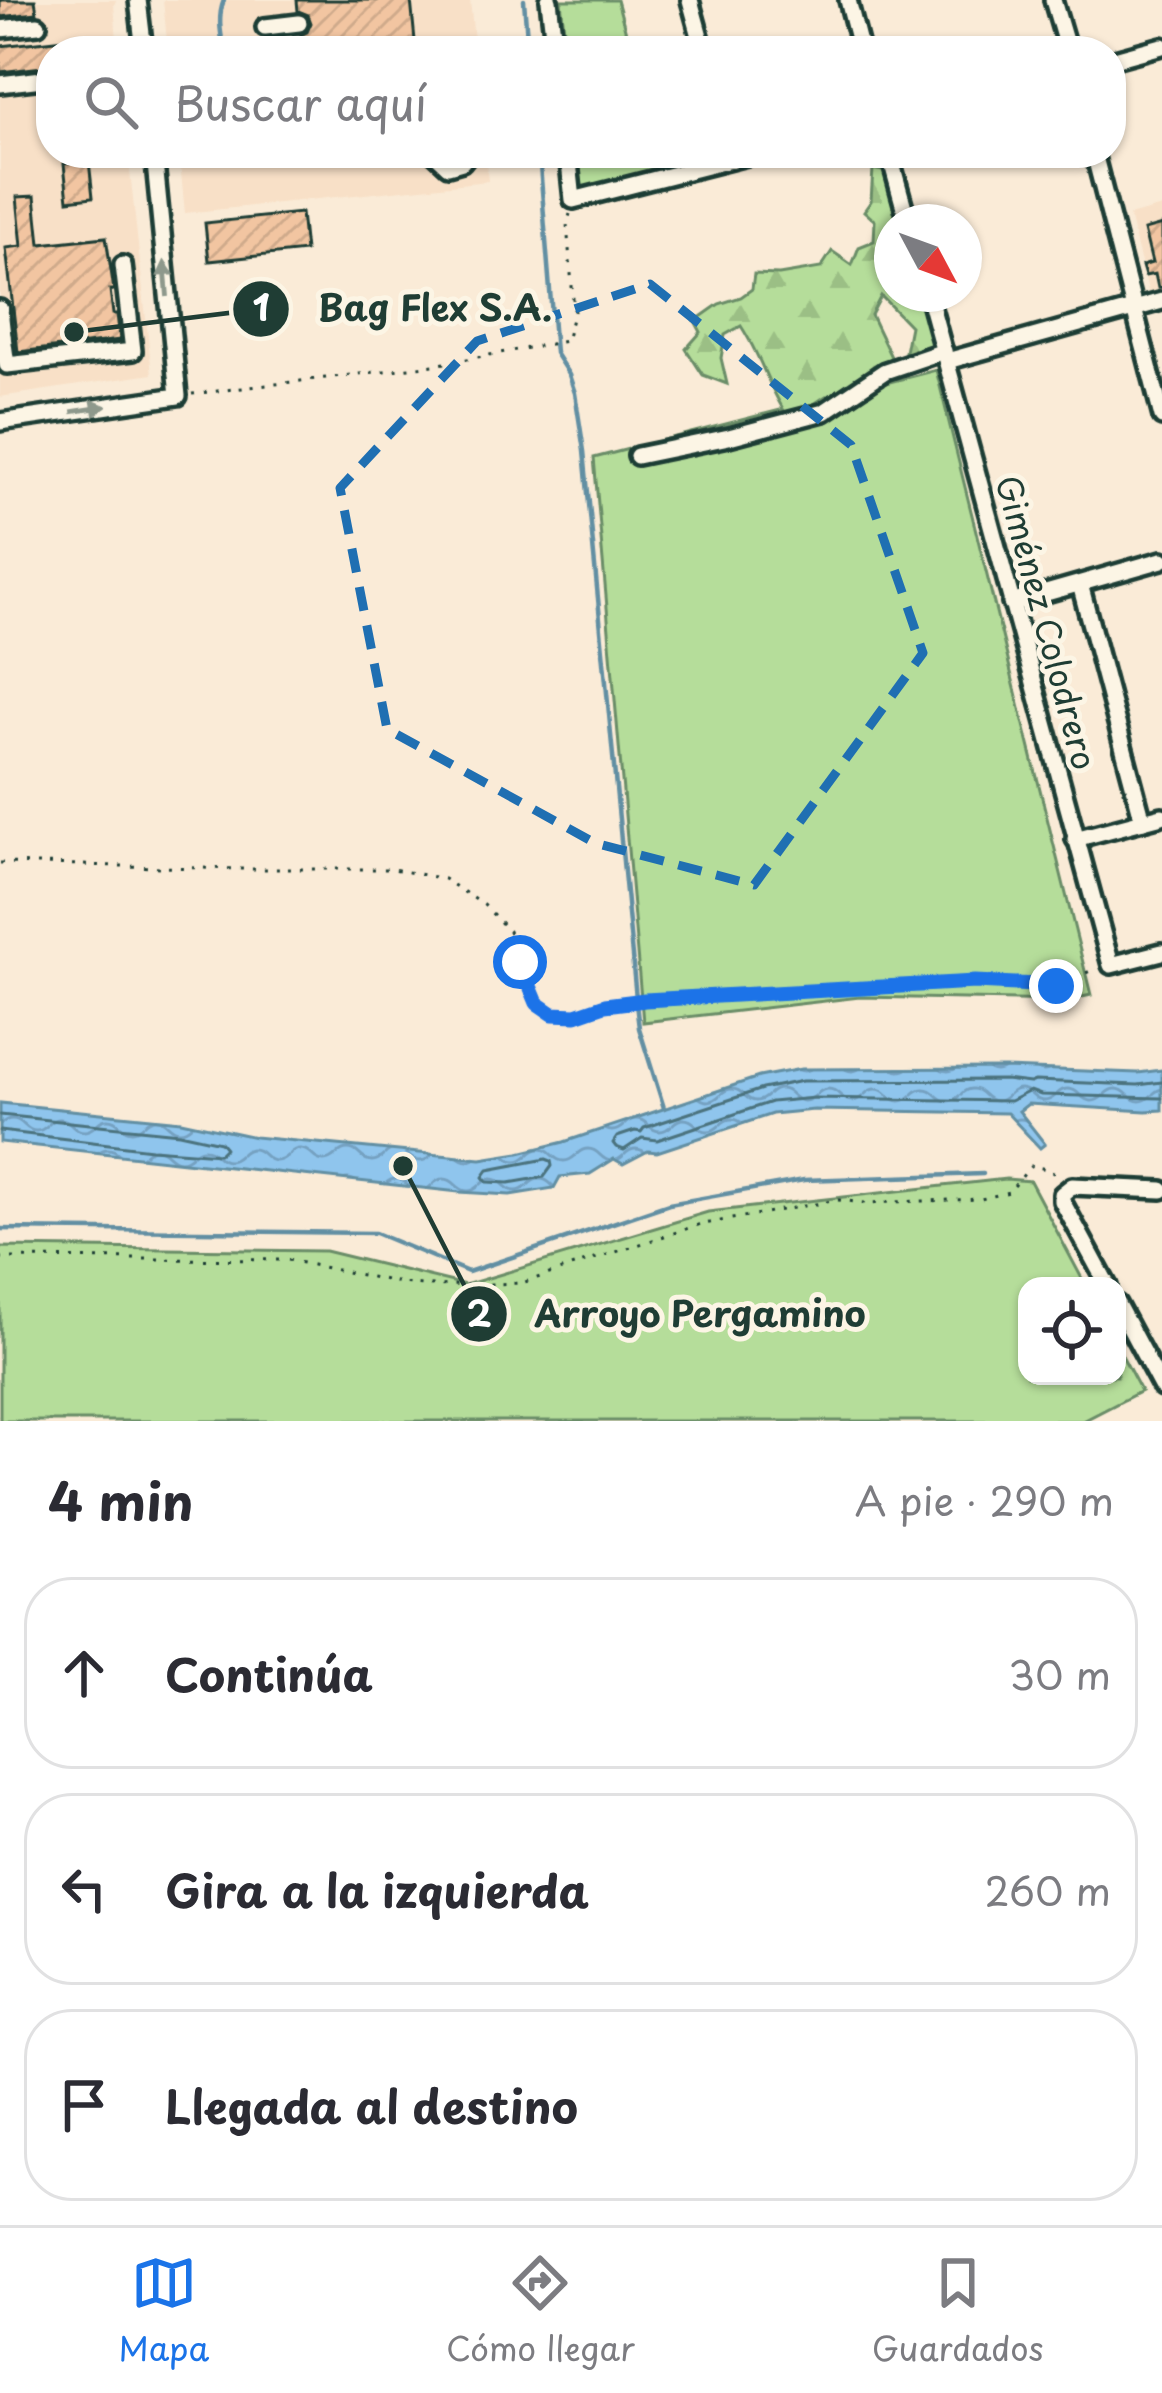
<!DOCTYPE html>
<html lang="es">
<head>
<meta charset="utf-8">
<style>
	:root { --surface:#fff; --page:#f2f2f3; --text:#2b2b33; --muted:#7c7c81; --line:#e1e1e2; --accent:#1a73e8 }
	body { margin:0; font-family:"Playpen Sans",sans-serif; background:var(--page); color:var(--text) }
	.controls { position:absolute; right:36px; bottom:36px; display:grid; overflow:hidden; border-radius:24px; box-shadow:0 3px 9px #0004 }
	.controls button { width:108px; height:108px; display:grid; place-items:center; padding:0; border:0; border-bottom:3px solid var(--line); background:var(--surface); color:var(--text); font:60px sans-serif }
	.compass { position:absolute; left:874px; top:204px; width:108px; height:108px; border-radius:50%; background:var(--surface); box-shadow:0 3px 9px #0004; rotate:131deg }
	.stop { position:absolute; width:36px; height:36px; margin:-27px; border:9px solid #1a73e8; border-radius:50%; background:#fff }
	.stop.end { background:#1a73e8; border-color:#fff; box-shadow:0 3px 12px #0008 }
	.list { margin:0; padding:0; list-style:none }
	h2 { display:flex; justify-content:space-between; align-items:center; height:156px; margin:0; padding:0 48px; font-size:51px }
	h2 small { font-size:39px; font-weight:400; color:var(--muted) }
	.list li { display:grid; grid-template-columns:78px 1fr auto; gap:36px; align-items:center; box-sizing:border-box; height:192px; margin:0 24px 24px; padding:0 24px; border:3px solid var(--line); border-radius:48px }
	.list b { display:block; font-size:45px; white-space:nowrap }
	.list em { font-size:39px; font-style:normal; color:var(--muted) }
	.icon { flex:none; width:66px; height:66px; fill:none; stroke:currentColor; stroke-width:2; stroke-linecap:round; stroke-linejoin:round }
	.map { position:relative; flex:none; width:1162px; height:1421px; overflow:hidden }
	.search { position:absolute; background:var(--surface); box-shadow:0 3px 9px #0004; left:36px; right:36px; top:36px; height:132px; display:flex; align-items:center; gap:30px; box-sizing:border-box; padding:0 42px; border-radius:48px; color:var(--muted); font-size:45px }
	.sheet { height:804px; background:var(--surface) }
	nav { display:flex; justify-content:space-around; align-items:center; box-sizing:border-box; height:168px; border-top:3px solid var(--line); background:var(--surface); font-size:33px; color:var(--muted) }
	nav a { display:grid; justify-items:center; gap:6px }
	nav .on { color:var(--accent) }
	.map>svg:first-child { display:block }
</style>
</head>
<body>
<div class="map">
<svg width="1162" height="1421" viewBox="0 0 1162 1421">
	<defs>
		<pattern id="forest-firs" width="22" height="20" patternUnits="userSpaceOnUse" patternTransform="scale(3)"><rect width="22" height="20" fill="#b5dd9a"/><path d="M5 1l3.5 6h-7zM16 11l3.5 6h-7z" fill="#9bbf85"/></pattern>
		<pattern id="water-waves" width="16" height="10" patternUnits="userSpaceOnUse" patternTransform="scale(3)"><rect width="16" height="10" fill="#8fc5ed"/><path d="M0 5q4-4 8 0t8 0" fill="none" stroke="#74a1c1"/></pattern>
		<pattern id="building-hatch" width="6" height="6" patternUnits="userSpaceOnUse" patternTransform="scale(3)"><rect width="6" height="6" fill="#f2c5a1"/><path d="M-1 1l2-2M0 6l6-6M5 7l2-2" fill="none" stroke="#cfaa8b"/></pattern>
	</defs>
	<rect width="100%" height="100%" fill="#faebd7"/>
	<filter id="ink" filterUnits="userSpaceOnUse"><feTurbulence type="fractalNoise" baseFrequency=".00833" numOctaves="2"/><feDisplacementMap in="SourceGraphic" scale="24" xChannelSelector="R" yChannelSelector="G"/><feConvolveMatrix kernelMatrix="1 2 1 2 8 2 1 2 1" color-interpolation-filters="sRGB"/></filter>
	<g filter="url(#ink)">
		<!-- built -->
		<g fill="#f8e0c7">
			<polygon points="0,0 116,0 114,5 118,51 51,51 51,153 128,153 152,374 0,397"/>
			<polygon points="163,0 470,0 475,51 168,51"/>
			<polygon points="179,153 485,153 488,181 185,213"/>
			<polygon points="1162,207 1162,290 1149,294 1129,216"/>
		</g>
		<!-- green -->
		<g fill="#b5dd9a" stroke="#6a8d67" stroke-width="3">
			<polygon points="561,0 617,0 631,51 566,51"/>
			<polygon points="578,153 658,153 663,171 582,191"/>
			<polygon points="936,370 1091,995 1064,1001 860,997 643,1022 594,458"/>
			<polygon points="1006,1179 1030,1181 1086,1286 1027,1286 1027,1376 1117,1376 1117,1346 1141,1391 1083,1421 0,1421 0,1247 325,1251 465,1285 708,1212"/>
		</g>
		<!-- forest -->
		<path fill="url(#forest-firs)" stroke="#6a8d67" stroke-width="3" d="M873 169 887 172 907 222H892V294H926L938 345 904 357 910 326 881 296 871 315 891 357 852 393 826 396 790 420C769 390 762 358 741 326L725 335 721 358 727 384 703 375 686 349 701 332 695 321 719 304 741 297 752 289 754 274 779 275 821 268 832 251 852 265 859 247 874 241 875 221 864 211 871 201Z"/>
		<!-- water -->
		<polygon fill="url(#water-waves)" stroke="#628fa3" stroke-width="3" points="1005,1068 1138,1073 1162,1070 1162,1110 1146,1111 1028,1104 1019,1111 1045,1144 1040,1148 1007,1113 814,1110 772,1114 657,1152 648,1151 623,1164 614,1159 590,1174 560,1177 554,1188 510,1195 459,1192 0,1142 0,1103 181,1121 255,1137 481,1159 519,1153 564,1142 759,1077 801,1069"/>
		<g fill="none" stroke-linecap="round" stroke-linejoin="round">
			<!-- shore -->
			<g stroke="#4c737e" stroke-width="3">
				<polyline points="1162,1082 1138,1085 1035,1081 1030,1083 1005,1080 802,1081 762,1089 644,1128 641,1132 635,1131 617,1137 613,1143 616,1147 624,1150 642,1138 657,1140 771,1102 814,1098 1010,1101 1030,1091 1041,1095 1162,1098"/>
				<polyline points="0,1115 179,1133 220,1142 225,1148 219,1154 151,1149 0,1131"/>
				<polygon points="546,1159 551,1161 552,1166 544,1177 509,1183 487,1182 483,1177 488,1170"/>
			</g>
			<!-- stream -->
			<g stroke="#628fa3" stroke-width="4.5">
				<polyline points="524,0 528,51"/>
				<path d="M224 51C221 34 217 17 224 0"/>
				<polyline points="539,153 555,353 569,375 575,393 584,451 636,998"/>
				<polyline points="636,1004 639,1028 664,1108"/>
				<polyline points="0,1229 375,1233 468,1272 669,1204 804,1180 983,1174"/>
			</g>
		</g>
		<!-- building -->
		<g fill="url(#building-hatch)" stroke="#1f3d34" stroke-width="3">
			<polygon points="0,0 35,0 37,13 0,17"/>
			<polygon points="297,0 411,0 416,51 302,51 301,35 307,32 311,23 308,15 298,11"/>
			<polygon points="84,37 85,51 51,51 51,66 0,72 0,46"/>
			<polygon points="89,161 93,197 68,200 64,164"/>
			<polygon points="35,196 40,244 106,237 114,290 110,290 113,314 117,314 120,340 18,352 6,248 22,246 17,197"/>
			<polygon points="301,213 305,251 209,261 205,223"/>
			<polygon points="1162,225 1162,287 1158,288 1155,274 1145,276 1142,266 1152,263 1144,230"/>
		</g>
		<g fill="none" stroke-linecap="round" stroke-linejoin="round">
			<defs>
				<g id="minor">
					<polyline points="138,0 144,51"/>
					<polyline points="549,0 555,51"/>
					<polyline points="690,0 704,51"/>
					<polyline points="848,0 861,51"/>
					<polyline points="1053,0 1068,51"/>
					<polyline points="265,27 299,23"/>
					<polyline points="0,29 38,25"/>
					<polyline points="1111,60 1162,46"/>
					<polyline points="0,84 51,78"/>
					<polyline points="434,153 448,166 462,162 469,153"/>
					<polyline points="568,153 573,200 758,153"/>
					<polyline points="889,153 908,222"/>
					<polyline points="1094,153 1162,417"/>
					<polyline points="928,294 1111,965 1162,952"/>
					<polyline points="0,309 3,336 0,337"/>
					<polyline points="3,336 7,365 133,351 123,265"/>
					<polyline points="947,361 1162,301"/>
					<polyline points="0,422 178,396 154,153"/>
					<polyline points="637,456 729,437 824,412 885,371 944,351"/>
					<polyline points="1080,584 1143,821"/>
					<polyline points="1011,603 1162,560"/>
					<polyline points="1075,839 1162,816"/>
					<polyline points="1108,1286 1062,1201 1062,1194 1072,1186 1162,1190"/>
					<polyline points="1117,1304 1162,1388"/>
				</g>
			</defs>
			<!-- minor casing -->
			<use href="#minor" stroke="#1f3d34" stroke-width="24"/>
			<!-- path -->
			<g stroke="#1f3d34" stroke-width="3" stroke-dasharray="3 9" stroke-linecap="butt">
				<polyline points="85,48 94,51"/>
				<polyline points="192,394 434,365 566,341 574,311 567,224 570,214"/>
				<polyline points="0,863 242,869 393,869 444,879 484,905 509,931 537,1003 553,1014 576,1015 605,1005 645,1000 975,982 1056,986 1097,968"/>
				<polyline points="0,1258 288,1260 400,1283 433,1286 522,1283 698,1225 838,1200 865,1203 981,1199 1009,1192 1031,1166 1047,1169 1061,1178"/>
			</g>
			<!-- minor -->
			<use href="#minor" stroke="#fcf5e5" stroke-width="15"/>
		</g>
		<!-- one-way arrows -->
		<defs><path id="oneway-solid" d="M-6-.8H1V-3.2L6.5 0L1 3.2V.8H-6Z" transform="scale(3)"/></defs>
		<g fill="#8e998c">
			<use href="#oneway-solid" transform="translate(166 279) rotate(-95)"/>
			<use href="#oneway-solid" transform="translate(89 409) rotate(-9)"/>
		</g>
	</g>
	<g fill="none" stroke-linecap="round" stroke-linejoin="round" filter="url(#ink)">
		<!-- route -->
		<polyline stroke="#1a73e8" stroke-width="15" points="520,962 537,1003 553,1014 576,1015 605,1005 645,1000 975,982 1056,986"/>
	</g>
	<!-- marked area -->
	<path fill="none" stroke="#1f6fb2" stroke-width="9" stroke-dasharray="24 15" stroke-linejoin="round" d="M650 284 851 445 923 653 754 885 595 843 387 729 340 488 477 341Z"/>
	<g text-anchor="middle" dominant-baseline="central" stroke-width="10" stroke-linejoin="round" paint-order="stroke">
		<!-- street labels -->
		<g font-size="33" fill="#1f3d34" stroke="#fcf5e5">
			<text transform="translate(1048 622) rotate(75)">Giménez Colodrero</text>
		</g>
	</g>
	<!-- callouts -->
	<path fill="none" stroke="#1f3d34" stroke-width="4.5" d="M74 332L261 309M403 1166L479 1314"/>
	<g fill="#1f3d34" stroke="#fcf5e5" stroke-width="4.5">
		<circle cx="74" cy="332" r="12"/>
		<circle cx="403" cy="1166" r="12"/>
		<circle cx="261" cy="309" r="30"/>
		<circle cx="479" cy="1314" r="30"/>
	</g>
	<g font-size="36" text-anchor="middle" font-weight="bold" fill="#fff">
		<text x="261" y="321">1</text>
		<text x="479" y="1327">2</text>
	</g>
	<g font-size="36" text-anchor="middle" font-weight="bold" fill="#1f3d34" stroke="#fcf5e5" stroke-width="10" stroke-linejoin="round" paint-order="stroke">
		<text x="435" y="321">Bag Flex S.A.</text>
		<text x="700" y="1327">Arroyo Pergamino</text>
	</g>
</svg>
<div class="controls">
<button><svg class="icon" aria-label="locate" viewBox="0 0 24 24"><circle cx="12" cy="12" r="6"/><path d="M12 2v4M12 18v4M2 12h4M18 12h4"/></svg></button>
</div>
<svg class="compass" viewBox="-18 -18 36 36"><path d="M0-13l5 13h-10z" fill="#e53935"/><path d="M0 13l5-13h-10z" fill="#7c7c81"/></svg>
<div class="stop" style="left:520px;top:962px"></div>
<div class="stop end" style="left:1056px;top:986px"></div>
<div class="search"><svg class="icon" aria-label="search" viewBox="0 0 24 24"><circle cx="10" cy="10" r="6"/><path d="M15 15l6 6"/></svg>Buscar aquí</div>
</div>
<section class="sheet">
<h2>4 min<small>A pie · 290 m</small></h2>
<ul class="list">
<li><svg class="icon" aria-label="ahead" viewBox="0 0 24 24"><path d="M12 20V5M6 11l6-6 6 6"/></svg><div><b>Continúa</b></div><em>30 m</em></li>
<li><svg class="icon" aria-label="left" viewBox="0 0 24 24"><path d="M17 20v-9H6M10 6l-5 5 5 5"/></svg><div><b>Gira a la izquierda</b></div><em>260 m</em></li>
<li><svg class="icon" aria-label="arrive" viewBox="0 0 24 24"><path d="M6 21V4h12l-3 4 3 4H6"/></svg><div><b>Llegada al destino</b></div></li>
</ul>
</section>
<nav>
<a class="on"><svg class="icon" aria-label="map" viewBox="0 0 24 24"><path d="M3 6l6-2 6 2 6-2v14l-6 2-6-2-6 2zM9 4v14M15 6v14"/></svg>Mapa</a>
<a><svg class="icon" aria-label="directions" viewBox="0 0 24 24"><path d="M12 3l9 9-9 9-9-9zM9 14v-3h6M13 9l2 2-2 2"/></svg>Cómo llegar</a>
<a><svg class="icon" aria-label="saved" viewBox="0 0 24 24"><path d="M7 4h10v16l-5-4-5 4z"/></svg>Guardados</a>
</nav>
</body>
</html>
